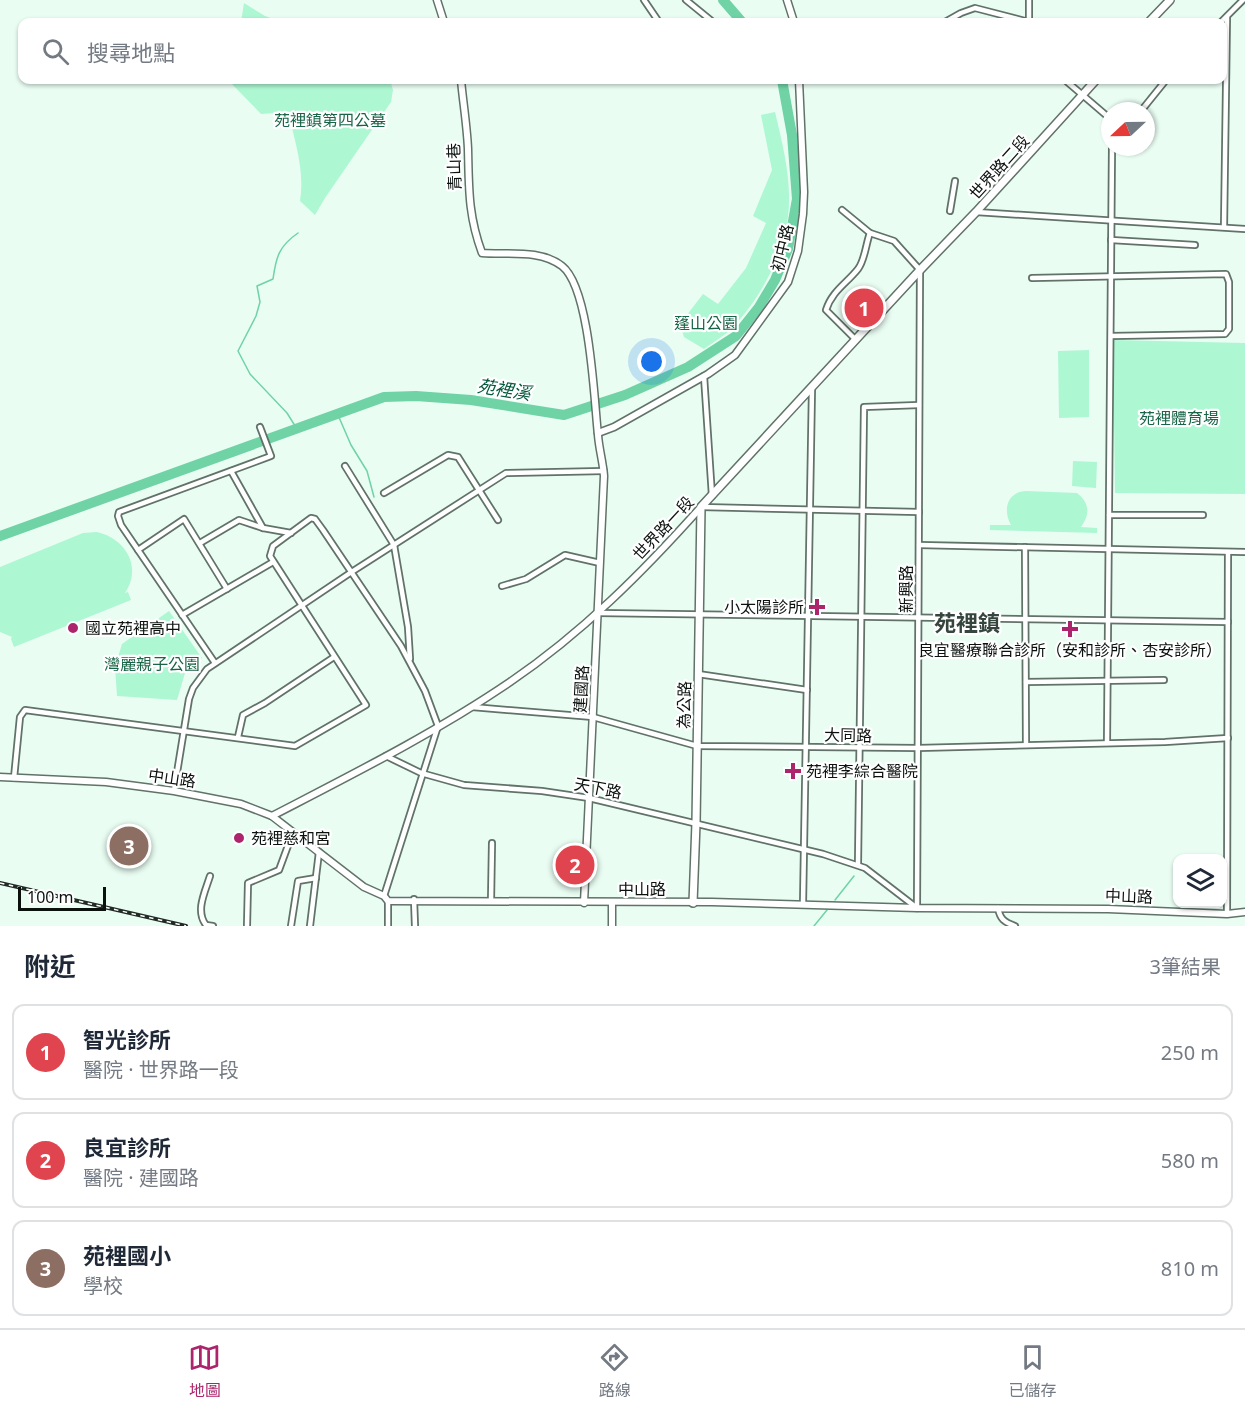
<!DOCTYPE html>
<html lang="zh-TW">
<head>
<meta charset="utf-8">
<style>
	:root { --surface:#fff; --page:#f2f2f3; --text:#1f2937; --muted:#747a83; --line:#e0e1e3; --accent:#ac256c }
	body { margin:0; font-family:"Noto Sans","Noto Sans TC",sans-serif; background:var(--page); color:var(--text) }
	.controls { position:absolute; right:18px; bottom:18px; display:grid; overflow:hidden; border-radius:12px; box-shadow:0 2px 4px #0004 }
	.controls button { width:54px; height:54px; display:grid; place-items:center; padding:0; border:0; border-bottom:2px solid var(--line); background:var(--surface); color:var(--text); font:30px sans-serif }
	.compass { position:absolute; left:1101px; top:102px; width:54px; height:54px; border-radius:50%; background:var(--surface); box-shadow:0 2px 4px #0004; rotate:248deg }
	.scale { position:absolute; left:18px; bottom:15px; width:88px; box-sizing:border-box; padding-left:6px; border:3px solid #0b120e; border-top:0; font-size:16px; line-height:21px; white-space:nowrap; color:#0b120e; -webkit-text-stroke:4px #fff; paint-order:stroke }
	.you { position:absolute; left:652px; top:362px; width:21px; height:21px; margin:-15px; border:4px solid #fff; border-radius:50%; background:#1a73e8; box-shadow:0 0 0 9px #1a73e833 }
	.badge { display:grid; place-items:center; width:39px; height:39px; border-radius:50%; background:var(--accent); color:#fff; font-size:20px; font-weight:700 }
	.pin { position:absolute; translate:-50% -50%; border:3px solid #fff; box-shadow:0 2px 6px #0006 }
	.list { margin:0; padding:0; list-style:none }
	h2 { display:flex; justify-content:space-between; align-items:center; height:78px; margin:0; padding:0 24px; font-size:26px }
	h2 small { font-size:20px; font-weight:400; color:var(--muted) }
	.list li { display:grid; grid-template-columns:39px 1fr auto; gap:18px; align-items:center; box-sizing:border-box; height:96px; margin:0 12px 12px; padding:0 12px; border:2px solid var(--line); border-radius:12px }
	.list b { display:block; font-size:22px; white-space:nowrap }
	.list p { margin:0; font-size:20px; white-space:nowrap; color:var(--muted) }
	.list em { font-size:20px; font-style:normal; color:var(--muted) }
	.icon { flex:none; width:33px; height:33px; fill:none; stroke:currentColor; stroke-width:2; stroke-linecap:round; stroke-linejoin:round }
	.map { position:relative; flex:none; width:1245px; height:926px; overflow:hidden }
	.search { position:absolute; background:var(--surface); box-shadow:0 2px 4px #0004; left:18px; right:18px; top:18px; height:66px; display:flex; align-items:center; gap:15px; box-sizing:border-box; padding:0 21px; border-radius:12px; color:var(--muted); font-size:22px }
	.sheet { height:402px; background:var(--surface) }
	nav { display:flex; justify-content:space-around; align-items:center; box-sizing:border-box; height:84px; border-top:2px solid var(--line); background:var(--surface); font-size:16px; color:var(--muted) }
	nav a { display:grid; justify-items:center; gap:3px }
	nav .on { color:var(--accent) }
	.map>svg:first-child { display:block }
</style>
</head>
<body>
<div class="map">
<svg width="1245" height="926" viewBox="0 0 1245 926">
	<rect width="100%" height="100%" fill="#e9fdf3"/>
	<!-- green -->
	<g fill="#aef7d3">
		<polygon points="244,3 265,16 282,22 241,22"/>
		<path d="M228 80H390L393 90 391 102 325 198 315 215 300 201C305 172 295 141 288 112L261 114Z"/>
		<path d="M775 112C782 142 790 172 789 203 788 248 763 295 733 327 725 336 713 342 704 349L684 337 680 324 703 294 718 304 746 268 766 223 753 216 772 170 761 115Z"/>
		<polygon points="1113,340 1245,343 1245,494 1115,493"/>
		<polygon points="1089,350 1089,417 1059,418 1058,351"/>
		<polygon points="1073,461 1097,462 1096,488 1072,486"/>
		<path d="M1026 491 1077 493C1090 503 1090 515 1081 527L1097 528V533L990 530V525H1011C1003 511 1006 492 1026 491Z"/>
		<path d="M97 532C125 538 143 567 125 593L128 592 131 600 14 647 11 639 12 637 0 632V567L83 533Z"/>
		<polygon points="169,611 202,658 185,673 177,700 117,696 115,667 122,644"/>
	</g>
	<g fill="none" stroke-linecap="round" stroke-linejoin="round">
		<!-- stream -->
		<g stroke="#6fd3a6" stroke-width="1.5">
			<polyline points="338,415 351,445 367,471 374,497"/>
			<path d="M297 429 287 413 250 374 238 351 256 316 260 302 257 286 273 279C276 257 279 246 298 233"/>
			<polyline points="835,900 854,876"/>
			<polyline points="814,926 827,910"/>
		</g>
		<!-- river -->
		<g stroke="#6fd3a6" stroke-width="10">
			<polyline points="723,0 742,22"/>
			<polyline points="0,536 384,397 416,396 471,400 564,415 625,395 688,367 736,336 759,307 775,280 788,249 797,199 792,135 782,80"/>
		</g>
		<defs>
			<g id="minor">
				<polyline points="644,0 659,22"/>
				<polyline points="686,0 713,22"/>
				<polyline points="945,22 961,13 975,8 1029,22"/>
				<polyline points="1029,22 1029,0"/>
				<polyline points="1221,22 1243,0"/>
				<polyline points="1065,80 1107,116 1110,122"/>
				<polyline points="1141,111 1166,80"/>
				<polyline points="842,210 870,233 894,241 920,270 917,908"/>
				<polyline points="950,211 955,181"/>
				<polyline points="976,212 1245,229"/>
				<polyline points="1224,227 1227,17"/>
				<polyline points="1111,240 1195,245"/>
				<polyline points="1032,278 1226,274 1229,282 1229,329 1225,334 1111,336"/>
				<path d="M856 340 826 310C832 291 847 283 858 269 865 260 866 243 870 233"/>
				<polyline points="704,376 712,496"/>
				<polyline points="345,466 394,545 408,627 410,659"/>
				<polyline points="231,471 263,528"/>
				<polyline points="384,493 448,455 458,457 498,520"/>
				<polyline points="701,507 919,512"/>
				<polyline points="1109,515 1203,515"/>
				<polyline points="200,543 239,520 263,528 291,533"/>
				<polyline points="919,545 1245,552"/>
				<polyline points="1025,547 1026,745"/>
				<polyline points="138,550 184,519 227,589"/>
				<polyline points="502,586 526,579 565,555 600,563"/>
				<polyline points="598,613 1228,622"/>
				<polyline points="182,615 273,562"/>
				<polyline points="215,663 121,525 118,516 119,512 271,456 260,427"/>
				<polyline points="698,674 807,690"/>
				<polyline points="1026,682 1164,680"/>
				<polyline points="472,707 593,717 697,746 918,748 1165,742 1228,738"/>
				<polyline points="238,737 243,715 265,703 334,657"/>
				<polyline points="1107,743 1112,147"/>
				<polyline points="386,756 421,773 464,785 542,791 589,798 823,854 865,868 917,908"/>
				<polyline points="14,778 20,717 25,710 295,746 366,705 270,556 273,546 311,518 315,519 323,530 401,646 425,691 438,726 384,896"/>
				<polyline points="174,791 189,699 193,688 207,669 350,573 506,473 604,471"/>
				<polyline points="858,864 864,407 919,405"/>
				<path d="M210 876C205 892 195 911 206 925L213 926"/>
				<polyline points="414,899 415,926"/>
				<polyline points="491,901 492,843"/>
				<polyline points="803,904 812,388"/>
				<path d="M998 908C1000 919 1004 922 1015 926"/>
				<polyline points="1227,914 1228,552"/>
				<polyline points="247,926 248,883 279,870 293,832"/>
				<polyline points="291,926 298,881 316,878"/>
				<polyline points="310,926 319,852"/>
				<polyline points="388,926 388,901"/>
			</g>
			<g id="tertiary">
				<polyline points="437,0 444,22"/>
				<polyline points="787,0 794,22"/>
				<path d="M461 80C463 102 467 126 468 149 469 188 468 215 482 253 508 255 540 249 562 266 590 288 594 399 598 435 599 449 603 462 604 476L584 903"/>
				<polyline points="598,433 614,427 708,374 735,355 788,282 798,251 803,214 804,192 799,80"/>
				<polyline points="0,777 106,782 174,791 241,804 272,816 364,887 384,896 388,901 712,902 917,908 1108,909 1227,914 1245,912"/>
				<path d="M272 816C353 774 435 733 510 682 582 633 643 572 701 507"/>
				<polyline points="612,903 612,926"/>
			</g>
			<g id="secondary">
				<polyline points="1149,22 1170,0"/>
				<polyline points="693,903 696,823 701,507 920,270 976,212 1096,80"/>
			</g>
		</defs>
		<!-- minor casing -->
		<use href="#minor" stroke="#617269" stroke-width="8"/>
		<!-- tertiary casing -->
		<use href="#tertiary" stroke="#617269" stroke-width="9"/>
		<!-- secondary casing -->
		<use href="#secondary" stroke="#617269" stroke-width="10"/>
		<!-- minor -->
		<use href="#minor" stroke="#fff" stroke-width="4.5"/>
		<!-- tertiary -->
		<use href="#tertiary" stroke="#fff" stroke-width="6"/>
		<!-- secondary -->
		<use href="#secondary" stroke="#fff" stroke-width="7"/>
		<defs>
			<polyline id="rail" points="0,883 186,926"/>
		</defs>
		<!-- rail casing -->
		<use href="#rail" stroke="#222a26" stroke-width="4"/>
		<!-- rail -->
		<use href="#rail" stroke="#fff" stroke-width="1.5" stroke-dasharray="4.5" stroke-linecap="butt"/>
	</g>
	<!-- markers -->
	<g fill="#ac256c" stroke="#fff" stroke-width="2">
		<path d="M814 598h6v6h6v6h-6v6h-6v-6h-6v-6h6z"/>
		<circle cx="73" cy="628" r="6"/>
		<path d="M1067 620h6v6h6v6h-6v6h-6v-6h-6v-6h6z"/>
		<path d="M790 762h6v6h6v6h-6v6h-6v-6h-6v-6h6z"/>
		<circle cx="239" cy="838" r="6"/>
	</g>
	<g text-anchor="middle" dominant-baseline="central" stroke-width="4.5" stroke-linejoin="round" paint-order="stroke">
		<!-- park labels -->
		<g font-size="16" fill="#186447" stroke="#fff">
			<text x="330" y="120">苑裡鎮第四公墓</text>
			<text x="706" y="323">蓬山公園</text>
			<text x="1179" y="418">苑裡體育場</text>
			<text x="152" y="664">灣麗親子公園</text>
		</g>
		<!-- street labels -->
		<g font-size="16" fill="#0b120e" stroke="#fff">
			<text transform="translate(454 167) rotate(-92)">青山巷</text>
			<text transform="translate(999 167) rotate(-48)">世界路二段</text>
			<text transform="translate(782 248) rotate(-77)">初中路</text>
			<text transform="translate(663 528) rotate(-47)">世界路一段</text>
			<text transform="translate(906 589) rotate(-90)">新興路</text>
			<text transform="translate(581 689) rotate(-87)">建國路</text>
			<text transform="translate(684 705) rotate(-89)">為公路</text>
			<text transform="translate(848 735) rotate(1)">大同路</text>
			<text transform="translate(172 778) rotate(8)">中山路</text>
			<text transform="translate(598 788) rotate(11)">天下路</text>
			<text x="642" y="889">中山路</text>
			<text transform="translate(1129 896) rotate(2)">中山路</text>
		</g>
		<!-- poi labels -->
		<g font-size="16" fill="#0b120e" stroke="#fff" text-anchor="start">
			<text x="804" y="607" text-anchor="end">小太陽診所</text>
			<text x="85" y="628">國立苑裡高中</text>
			<text x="1070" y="650" text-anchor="middle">良宜醫療聯合診所（安和診所、杏安診所）</text>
			<text x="806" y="771">苑裡李綜合醫院</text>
			<text x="251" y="838">苑裡慈和宮</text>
		</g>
		<!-- water labels -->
		<g font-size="18" font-style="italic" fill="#05593d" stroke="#fff">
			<text transform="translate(504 389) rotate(9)">苑裡溪</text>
		</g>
		<!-- district labels -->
		<g font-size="22" font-weight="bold" fill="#36463e" stroke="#fff">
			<text x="967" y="622">苑裡鎮</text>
		</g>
	</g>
</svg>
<div class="controls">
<button><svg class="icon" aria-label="layers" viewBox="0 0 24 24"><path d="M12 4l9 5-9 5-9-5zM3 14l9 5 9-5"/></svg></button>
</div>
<svg class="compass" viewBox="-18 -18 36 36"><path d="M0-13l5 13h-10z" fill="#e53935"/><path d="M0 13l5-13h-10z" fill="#747a83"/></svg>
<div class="scale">100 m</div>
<div class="you"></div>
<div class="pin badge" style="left:864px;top:308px;background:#e0444e">1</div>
<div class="pin badge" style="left:575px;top:865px;background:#e0444e">2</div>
<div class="pin badge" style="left:129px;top:846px;background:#8d6e63">3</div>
<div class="search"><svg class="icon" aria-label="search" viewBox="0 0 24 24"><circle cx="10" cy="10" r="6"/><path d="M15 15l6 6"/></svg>搜尋地點</div>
</div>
<section class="sheet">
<h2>附近<small>3筆結果</small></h2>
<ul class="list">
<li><span class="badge" style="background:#e0444e">1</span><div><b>智光診所</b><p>醫院 · 世界路一段</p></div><em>250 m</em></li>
<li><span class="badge" style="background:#e0444e">2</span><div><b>良宜診所</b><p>醫院 · 建國路</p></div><em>580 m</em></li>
<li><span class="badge" style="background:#8d6e63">3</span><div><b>苑裡國小</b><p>學校</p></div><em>810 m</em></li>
</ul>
</section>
<nav>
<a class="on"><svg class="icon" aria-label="map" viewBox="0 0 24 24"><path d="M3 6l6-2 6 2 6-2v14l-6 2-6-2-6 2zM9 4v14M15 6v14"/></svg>地圖</a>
<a><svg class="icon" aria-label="directions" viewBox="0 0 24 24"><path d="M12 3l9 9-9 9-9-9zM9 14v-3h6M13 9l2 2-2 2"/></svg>路線</a>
<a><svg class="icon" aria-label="saved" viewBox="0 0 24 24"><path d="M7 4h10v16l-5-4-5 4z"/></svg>已儲存</a>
</nav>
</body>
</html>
